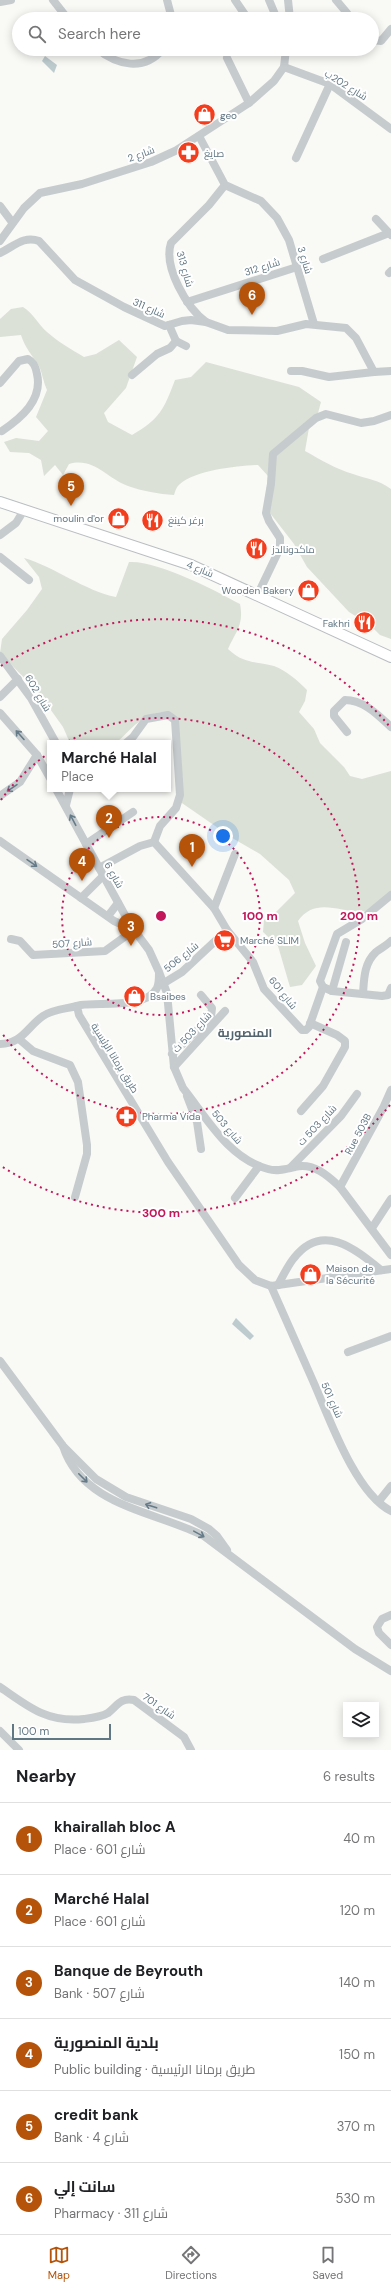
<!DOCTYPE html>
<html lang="en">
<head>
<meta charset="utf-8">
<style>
	:root { --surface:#fff; --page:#f2f2f2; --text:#202124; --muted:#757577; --line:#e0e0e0; --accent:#b45309 }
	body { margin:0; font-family:"DM Sans",Cairo,sans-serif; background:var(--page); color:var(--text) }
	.controls { position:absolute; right:12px; bottom:12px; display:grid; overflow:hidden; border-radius:0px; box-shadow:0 2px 10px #0003 }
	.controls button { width:36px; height:36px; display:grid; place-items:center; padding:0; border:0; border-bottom:1px solid var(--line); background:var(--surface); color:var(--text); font:20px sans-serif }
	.scale { position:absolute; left:12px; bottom:10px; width:99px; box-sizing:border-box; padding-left:4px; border:2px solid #617784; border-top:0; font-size:11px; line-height:14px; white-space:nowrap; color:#617784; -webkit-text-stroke:3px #fff; paint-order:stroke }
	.you { position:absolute; left:223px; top:836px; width:14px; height:14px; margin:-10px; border:3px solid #fff; border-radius:50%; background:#1a73e8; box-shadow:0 0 0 6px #1a73e833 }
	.badge { display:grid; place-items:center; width:26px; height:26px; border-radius:50%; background:var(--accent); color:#fff; font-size:13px; font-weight:700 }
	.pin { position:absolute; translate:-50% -33px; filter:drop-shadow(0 1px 2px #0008) }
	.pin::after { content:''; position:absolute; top:21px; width:14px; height:12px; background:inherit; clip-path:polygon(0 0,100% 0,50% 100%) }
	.popup { position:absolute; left:47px; top:740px; width:124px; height:52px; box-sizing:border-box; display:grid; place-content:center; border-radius:0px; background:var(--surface); filter:drop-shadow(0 1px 3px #0005); font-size:13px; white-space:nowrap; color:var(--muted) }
	.popup b { font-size:15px; color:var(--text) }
	.popup::after { content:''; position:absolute; left:50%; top:100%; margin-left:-8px; border:8px solid transparent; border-top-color:var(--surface) }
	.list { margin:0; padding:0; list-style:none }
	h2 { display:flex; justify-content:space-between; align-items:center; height:52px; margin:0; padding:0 16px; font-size:17px }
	h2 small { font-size:13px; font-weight:400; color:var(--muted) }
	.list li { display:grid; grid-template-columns:26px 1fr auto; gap:12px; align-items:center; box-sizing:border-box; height:72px; padding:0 16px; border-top:1px solid var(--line) }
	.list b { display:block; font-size:15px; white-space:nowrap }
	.list p { margin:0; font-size:13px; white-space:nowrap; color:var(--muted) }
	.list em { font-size:13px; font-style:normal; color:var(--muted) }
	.icon { flex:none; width:22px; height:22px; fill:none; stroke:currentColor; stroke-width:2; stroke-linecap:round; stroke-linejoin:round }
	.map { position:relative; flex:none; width:391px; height:1750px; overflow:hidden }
	.search { position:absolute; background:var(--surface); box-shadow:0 2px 10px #0003; left:12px; right:12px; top:12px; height:44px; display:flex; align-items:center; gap:10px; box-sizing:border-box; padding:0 14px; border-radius:22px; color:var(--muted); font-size:15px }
	.sheet { height:484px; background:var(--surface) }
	nav { display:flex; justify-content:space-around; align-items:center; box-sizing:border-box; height:56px; border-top:1px solid var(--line); background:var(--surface); font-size:11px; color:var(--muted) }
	nav a { display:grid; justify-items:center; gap:2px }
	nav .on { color:var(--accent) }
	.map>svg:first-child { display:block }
</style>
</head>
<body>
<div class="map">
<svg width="391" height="1750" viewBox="0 0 391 1750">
	<rect width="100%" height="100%" fill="#f9f9f6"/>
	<!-- green -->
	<g fill="#dbe1d6">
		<path d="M23 307C34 314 38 324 47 332 58 342 71 349 84 357L96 354 119 340 137 357 126 388 104 413 108 422 132 435C160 419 164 409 175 380L191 377 206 362 299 387 321 402 318 413 310 422 305 451C321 460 336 469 353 474 367 479 379 480 391 489V639L380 635 370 625 349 612 307 567 294 544 270 513 265 502 268 476 258 465C237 466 196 470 180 484 177 486 175 491 174 495 159 494 142 491 128 486 106 478 94 457 69 464L63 475 55 465 44 476 41 460 29 453 10 452 4 442 16 438 39 441 48 431 36 417 47 390C44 384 41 369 39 366 32 355 25 348 21 335L0 337V319L11 309Z"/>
		<path d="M24 558C55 567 85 591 116 597L129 562C156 560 215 590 240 604 244 625 236 631 228 649 244 664 254 661 274 666 287 671 297 680 307 690L305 701 299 712 314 729 320 743 344 767 350 776 362 779 391 771V897C386 901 379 908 374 910 346 918 318 893 298 921L305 943 316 966 302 985 290 987 278 946 263 932 264 920 276 912 295 893 289 880 260 854 234 839 179 801 178 731 166 712C143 712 132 729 116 743H70L63 727 38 692 0 653 2 639 27 610 42 589 39 577Z"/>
	</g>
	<!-- water -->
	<g fill="#bdcbcf">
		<polygon points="45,56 57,65 54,73 42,61"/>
		<polygon points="236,1318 254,1336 250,1340 232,1324"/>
	</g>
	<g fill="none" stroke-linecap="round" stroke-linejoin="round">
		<defs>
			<polyline id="major" points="0,502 191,565 391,657"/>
		</defs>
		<!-- major casing -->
		<use href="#major" stroke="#b9bec1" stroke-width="12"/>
		<!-- minor -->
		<g stroke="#c6cbce" stroke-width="8">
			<polyline points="53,0 68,19"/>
			<polyline points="167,0 172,19"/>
			<polyline points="235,0 248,19"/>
			<polyline points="269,0 277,19"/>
			<polyline points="288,0 290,19"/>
			<polyline points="336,0 347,13 339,19"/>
			<polyline points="0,2 11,0"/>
			<polyline points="372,40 381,41 391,29"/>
			<path d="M97 49C117 65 144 72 163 49"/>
			<polyline points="227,58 249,103"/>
			<polyline points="284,67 330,84 391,129"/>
			<polyline points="199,136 225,185 261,201 277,218 289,240 314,324"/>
			<polyline points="296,158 330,84"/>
			<polyline points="0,206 12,222"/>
			<polyline points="376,219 391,235"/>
			<polyline points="0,241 24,208 40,193 82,184 151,162 175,151 249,103 274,81 284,67 286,49"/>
			<path d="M0 253C13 247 24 235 39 241L75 280 124 307 165 326 182 321 191 320 206 322 228 330 277 331 306 324 346 328 356 338 374 372 391 371"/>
			<polyline points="323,259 389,233"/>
			<polyline points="389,273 391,271"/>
			<polyline points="187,302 297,267"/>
			<path d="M206 322C187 308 163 267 171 243L209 205 225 185"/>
			<polyline points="169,325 176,341"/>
			<polyline points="176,341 186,346"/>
			<polyline points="291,371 302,371 329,377 374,372"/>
			<polyline points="132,375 157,354 170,348 176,341"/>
			<path d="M0 383 19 361 28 359C34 362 36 367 37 374 43 400 21 418 2 431"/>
			<polyline points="0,535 16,523 24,510"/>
			<polyline points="0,557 29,580"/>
			<polyline points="258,594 280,548 280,538 269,521 266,513 271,484 273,454 316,418 326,414 361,423 374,421 391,415"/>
			<polyline points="0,656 31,698 56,743"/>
			<polyline points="0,697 18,679"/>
			<polyline points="0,713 37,755 50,778"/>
			<path d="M347 732 334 716V711L345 700C364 700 378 715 391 727"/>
			<polyline points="126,743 133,737 146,719 168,715 175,720 180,795 176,808 160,826 154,842"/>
			<polyline points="56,789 132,928"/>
			<polyline points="0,796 20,782 37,755"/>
			<polyline points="66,805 70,789"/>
			<path d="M0 841 114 921 134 930 149 950 159 972 167 993 174 1067 183 1088C207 1118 228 1158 268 1169 277 1172 286 1169 295 1167 313 1162 328 1176 340 1187L391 1255"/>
			<polyline points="86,844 133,812"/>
			<polyline points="99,868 140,846 154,842 214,908 227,930 253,962 264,989 302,1030 306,1030 309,1027 323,987 332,991 382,996 388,995 391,988"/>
			<polyline points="81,898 103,876"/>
			<polyline points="214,908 235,854"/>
			<polyline points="108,916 118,903"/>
			<polyline points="11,939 20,941 33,955 105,951 134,930"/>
			<path d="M159 973C159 978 159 984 157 988 147 1009 100 1002 81 1005L77 1006 79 1015 168 1162 239 1265 255 1280 271 1286 391 1269"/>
			<polyline points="164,983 182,972 227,930"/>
			<polyline points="323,987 320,981 337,934 362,919 391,895"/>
			<polyline points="332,991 346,942"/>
			<path d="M363 994C364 979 364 963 376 952 381 948 386 946 391 941"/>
			<polyline points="19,1039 33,1051 70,1065 78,1082 87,1145 87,1154 75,1197"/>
			<path d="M0 1044C22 1044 27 1027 43 1016 53 1009 65 1009 77 1006"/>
			<polyline points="172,1054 211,1017 212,1008 201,995"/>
			<polyline points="174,1067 225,1011"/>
			<polyline points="187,1096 197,1122 201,1149"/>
			<polyline points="301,1111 323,1086 345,1047 345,1041 337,1035 310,1023"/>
			<polyline points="290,1168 341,1116 357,1094"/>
			<polyline points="340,1187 383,1108 391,1090"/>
			<polyline points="235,1198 259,1166"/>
			<polyline points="372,1228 391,1199"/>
			<path d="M278 1285C283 1276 288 1265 294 1258 322 1222 354 1248 381 1270"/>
			<path d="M271 1286C285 1318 299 1350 313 1381 329 1417 355 1493 391 1511"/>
			<polyline points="348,1352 391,1336"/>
			<polyline points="0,1361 63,1446 96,1479 126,1497 191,1519 209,1529 217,1536 227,1550"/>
			<path d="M63 1446C82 1506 155 1511 204 1536L355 1649 391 1671"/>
			<polyline points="379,1501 391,1486"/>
			<polyline points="391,1615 382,1619 377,1627 379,1633 391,1645"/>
			<path d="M0 1687C28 1707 48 1723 84 1719 92 1718 101 1717 108 1713 117 1706 121 1697 134 1700L184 1737 191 1750"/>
			<polyline points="0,1731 19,1750"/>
		</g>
		<!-- major -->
		<use href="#major" stroke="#fff" stroke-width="10"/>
	</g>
	<!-- one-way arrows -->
	<defs><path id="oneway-shaft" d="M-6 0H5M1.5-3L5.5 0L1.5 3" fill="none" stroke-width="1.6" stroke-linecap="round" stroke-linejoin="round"/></defs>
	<g stroke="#667b88">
		<use href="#oneway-shaft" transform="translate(20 735) rotate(-132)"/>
		<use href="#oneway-shaft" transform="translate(12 788) rotate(146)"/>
		<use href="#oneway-shaft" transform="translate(73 820) rotate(-118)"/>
		<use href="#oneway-shaft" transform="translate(32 863) rotate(35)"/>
		<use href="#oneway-shaft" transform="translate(83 1478) rotate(45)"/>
		<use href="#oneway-shaft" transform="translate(151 1506) rotate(-162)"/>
		<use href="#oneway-shaft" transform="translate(199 1534) rotate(29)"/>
	</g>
	<!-- distance rings -->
	<g fill="none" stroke="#c2185b" stroke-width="2" stroke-dasharray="2 4">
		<circle cx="161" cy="916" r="99"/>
		<path d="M1 800A198 198 0 1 1 1 1032"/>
		<path d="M390 1105A297 297 0 0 1 1 1166M1 666A297 297 0 0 1 390 727"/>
	</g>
	<!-- icons -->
	<defs>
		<symbol id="shop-disc" viewBox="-11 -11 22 22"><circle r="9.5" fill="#f33d1c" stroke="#fff"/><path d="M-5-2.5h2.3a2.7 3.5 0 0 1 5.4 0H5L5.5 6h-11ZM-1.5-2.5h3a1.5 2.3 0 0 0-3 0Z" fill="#fff"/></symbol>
		<symbol id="pharmacy-disc" viewBox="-11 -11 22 22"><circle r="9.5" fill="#f33d1c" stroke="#fff"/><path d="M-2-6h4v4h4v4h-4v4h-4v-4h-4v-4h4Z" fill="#fff"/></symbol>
		<symbol id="restaurant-disc" viewBox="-11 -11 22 22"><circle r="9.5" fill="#f33d1c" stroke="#fff"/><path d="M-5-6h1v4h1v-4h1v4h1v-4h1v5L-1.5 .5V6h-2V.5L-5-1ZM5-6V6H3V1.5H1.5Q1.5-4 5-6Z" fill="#fff"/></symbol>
		<symbol id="supermarket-disc" viewBox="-11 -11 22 22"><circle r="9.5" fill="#f33d1c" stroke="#fff"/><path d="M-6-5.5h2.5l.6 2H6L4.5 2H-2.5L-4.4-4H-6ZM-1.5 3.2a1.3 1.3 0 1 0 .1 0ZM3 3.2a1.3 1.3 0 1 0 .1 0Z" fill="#fff"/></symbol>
	</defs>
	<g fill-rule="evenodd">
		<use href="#shop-disc" x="192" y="102" width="25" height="25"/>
		<use href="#pharmacy-disc" x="176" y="140" width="25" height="25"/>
		<use href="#shop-disc" x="106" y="506" width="25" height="25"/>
		<use href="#restaurant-disc" x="140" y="508" width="25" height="25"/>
		<use href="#restaurant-disc" x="244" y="536" width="25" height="25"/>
		<use href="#shop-disc" x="296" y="578" width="25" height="25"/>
		<use href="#restaurant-disc" x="352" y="610" width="25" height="25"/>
		<use href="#supermarket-disc" x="212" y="928" width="25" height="25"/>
		<use href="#shop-disc" x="122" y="984" width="25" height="25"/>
		<use href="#pharmacy-disc" x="114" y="1104" width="25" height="25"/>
		<use href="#shop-disc" x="298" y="1262" width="25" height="25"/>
	</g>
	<g text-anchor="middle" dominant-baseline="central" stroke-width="4" stroke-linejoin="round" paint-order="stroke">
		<!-- street labels -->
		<g font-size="10" fill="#617784" stroke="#fff">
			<text transform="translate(346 85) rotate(32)">شارع 202ب</text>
			<text transform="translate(141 154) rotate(-20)">شارع 2</text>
			<text transform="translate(305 260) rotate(73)">شارع 3</text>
			<text transform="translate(262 267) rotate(-18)">شارع 312</text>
			<text transform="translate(185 269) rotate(74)">شارع 313</text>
			<text transform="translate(149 308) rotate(24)">شارع 311</text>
			<text transform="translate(200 569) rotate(22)">شارع 4</text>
			<text transform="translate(38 693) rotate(59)">شارع 602</text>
			<text transform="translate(114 875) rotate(61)">شارع 6</text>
			<text transform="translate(72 943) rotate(-4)">شارع 507</text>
			<text transform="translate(181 957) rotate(-39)">شارع 506</text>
			<text transform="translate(283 993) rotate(51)">شارع 601</text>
			<text transform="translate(192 1032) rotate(-47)">شارع 503 ث</text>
			<text transform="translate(115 1058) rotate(58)">طريق برمانا الرئيسية</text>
			<text transform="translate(317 1125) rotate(-47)">شارع 503 ت</text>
			<text transform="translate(227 1127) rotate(50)">شارع 503</text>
			<text transform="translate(358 1134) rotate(-62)">Rue 503B</text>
			<text transform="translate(332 1400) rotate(66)">شارع 501</text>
			<text transform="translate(159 1706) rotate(35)">شارع 701</text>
		</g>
		<!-- poi labels -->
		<g font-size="10" fill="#617784" stroke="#fff" text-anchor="start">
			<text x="220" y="115">geo</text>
			<text x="204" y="153">صايغ</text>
			<text x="104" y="518" text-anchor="end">moulin d'or</text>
			<text x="168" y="520">برغر كينغ</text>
			<text x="272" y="549">ماكدونالدز</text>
			<text x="294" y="590" text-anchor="end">Wooden Bakery</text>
			<text x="350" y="623" text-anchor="end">Fakhri</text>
			<text x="240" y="940">Marché SLIM</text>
			<text x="150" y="996">Bsaibes</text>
			<text x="142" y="1116">Pharma Vida</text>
			<text x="326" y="1268">Maison de<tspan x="326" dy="12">la Sécurité</tspan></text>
		</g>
		<!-- quarter labels -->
		<g font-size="12" font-weight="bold" fill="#54646e" stroke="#fff">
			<text x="245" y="1033">المنصورية</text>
		</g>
	</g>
	<circle cx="161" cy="916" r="6" fill="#c2185b" stroke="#fff" stroke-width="2"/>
	<g font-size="12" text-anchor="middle" font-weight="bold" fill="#c2185b" stroke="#fff" stroke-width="4" stroke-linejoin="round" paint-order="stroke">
		<text x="260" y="920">100 m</text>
		<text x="359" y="920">200 m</text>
		<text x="161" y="1217">300 m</text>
	</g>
</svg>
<div class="controls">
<button><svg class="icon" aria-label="layers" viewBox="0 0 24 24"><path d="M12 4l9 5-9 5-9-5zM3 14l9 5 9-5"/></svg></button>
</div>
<div class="scale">100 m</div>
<div class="you"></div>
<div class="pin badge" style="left:192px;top:867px">1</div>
<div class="pin badge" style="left:109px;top:838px">2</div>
<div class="popup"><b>Marché Halal</b>Place</div>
<div class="pin badge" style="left:131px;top:946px">3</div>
<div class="pin badge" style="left:82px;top:881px">4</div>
<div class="pin badge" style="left:71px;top:506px">5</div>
<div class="pin badge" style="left:252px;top:315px">6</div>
<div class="search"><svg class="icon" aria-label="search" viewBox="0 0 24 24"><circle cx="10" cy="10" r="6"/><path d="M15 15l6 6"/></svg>Search here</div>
</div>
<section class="sheet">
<h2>Nearby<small>6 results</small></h2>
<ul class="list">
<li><span class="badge">1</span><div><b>khairallah bloc A</b><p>Place · شارع 601</p></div><em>40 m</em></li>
<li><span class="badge">2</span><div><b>Marché Halal</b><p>Place · شارع 601</p></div><em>120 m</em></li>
<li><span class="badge">3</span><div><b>Banque de Beyrouth</b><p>Bank · شارع 507</p></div><em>140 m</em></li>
<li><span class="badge">4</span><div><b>بلدية المنصورية</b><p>Public building · طريق برمانا الرئيسية</p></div><em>150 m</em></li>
<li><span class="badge">5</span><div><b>credit bank</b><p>Bank · شارع 4</p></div><em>370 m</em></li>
<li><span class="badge">6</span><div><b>سانت إلي</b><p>Pharmacy · شارع 311</p></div><em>530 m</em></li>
</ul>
</section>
<nav>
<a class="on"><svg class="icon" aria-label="map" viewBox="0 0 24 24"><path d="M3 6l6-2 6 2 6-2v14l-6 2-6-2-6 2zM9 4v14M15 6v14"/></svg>Map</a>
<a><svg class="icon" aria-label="directions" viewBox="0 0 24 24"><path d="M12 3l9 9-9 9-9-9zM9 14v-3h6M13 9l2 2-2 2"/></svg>Directions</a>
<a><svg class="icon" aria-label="saved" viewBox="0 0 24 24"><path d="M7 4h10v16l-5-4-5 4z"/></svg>Saved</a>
</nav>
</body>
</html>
